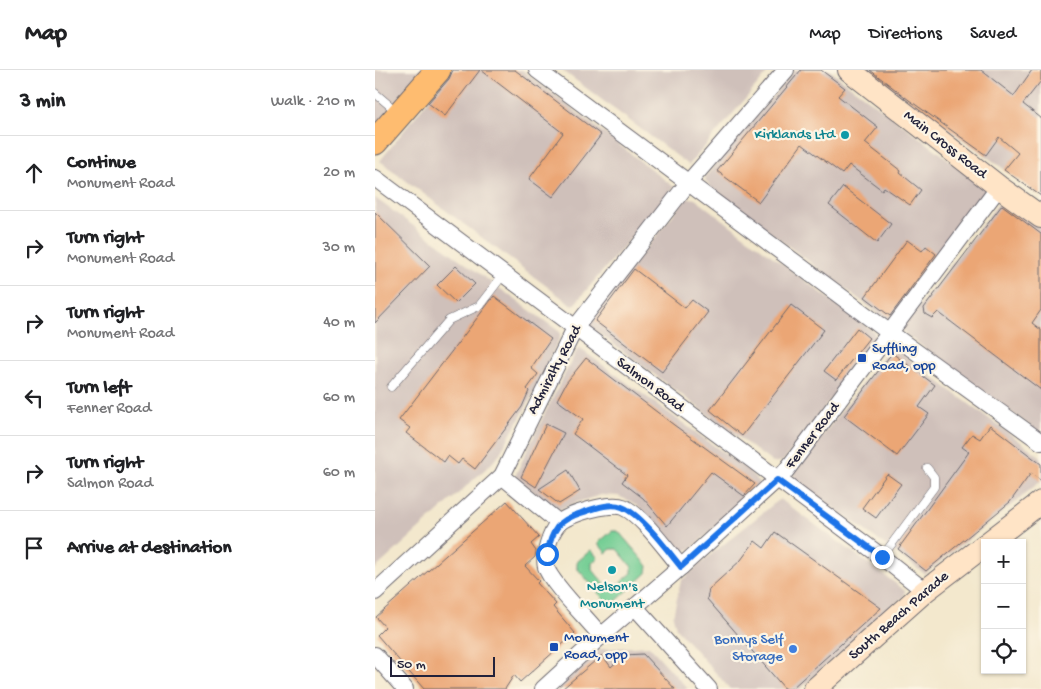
<!DOCTYPE html>
<html lang="en">
<head>
<meta charset="utf-8">
<style>
	:root { --surface:#fff; --page:#f2f2f2; --text:#202124; --muted:#757577; --line:#e0e0e0 }
	body { margin:0; font-family:"Gochi Hand",sans-serif; background:var(--page); color:var(--text) }
	.controls { position:absolute; right:15px; bottom:15px; display:grid; overflow:hidden; border-radius:0px; box-shadow:0 1px 4px #0004 }
	.controls button { width:45px; height:45px; display:grid; place-items:center; padding:0; border:0; border-bottom:1px solid var(--line); background:var(--surface); color:var(--text); font:25px sans-serif }
	.scale { position:absolute; left:15px; bottom:12px; width:105px; box-sizing:border-box; padding-left:5px; border:2px solid #22223b; border-top:0; font-size:14px; line-height:18px; white-space:nowrap; color:#22223b; -webkit-text-stroke:4px #fcf5e5; paint-order:stroke }
	.stop { position:absolute; width:15px; height:15px; margin:-11px; border:4px solid #1a73e8; border-radius:50%; background:#fff }
	.stop.end { background:#1a73e8; border-color:#fff; box-shadow:0 1px 5px #0008 }
	.list { margin:0; padding:0; list-style:none }
	h2 { display:flex; justify-content:space-between; align-items:center; height:65px; margin:0; padding:0 20px; font-size:21px }
	h2 small { font-size:16px; font-weight:400; color:var(--muted) }
	.list li { display:grid; grid-template-columns:32px 1fr auto; gap:15px; align-items:center; box-sizing:border-box; height:75px; padding:0 20px; border-top:1px solid var(--line) }
	.list b { display:block; font-size:19px; white-space:nowrap }
	.list p { margin:0; font-size:16px; white-space:nowrap; color:var(--muted) }
	.list em { font-size:16px; font-style:normal; color:var(--muted) }
	.icon { flex:none; width:28px; height:28px; fill:none; stroke:currentColor; stroke-width:2; stroke-linecap:round; stroke-linejoin:round }
	.map { position:relative; flex:none; width:666px; height:619px; overflow:hidden }
	header { display:flex; align-items:center; gap:30px; box-sizing:border-box; height:70px; padding:0 25px; background:var(--surface); border-bottom:1px solid var(--line) }
	header strong { font-size:24px }
	nav { display:flex; gap:28px; margin-inline-start:auto; font-size:18px }
	main { display:flex }
	aside { flex:1; background:var(--surface) }
	.map>svg:first-child { display:block }
</style>
</head>
<body>
<header>
<strong>Map</strong>
<nav><a>Map</a><a>Directions</a><a>Saved</a></nav>
</header>
<main>
<aside>
<h2>3 min<small>Walk · 210 m</small></h2>
<ul class="list">
<li><svg class="icon" aria-label="ahead" viewBox="0 0 24 24"><path d="M12 20V5M6 11l6-6 6 6"/></svg><div><b>Continue</b><p>Monument Road</p></div><em>20 m</em></li>
<li><svg class="icon" aria-label="right" viewBox="0 0 24 24"><path d="M7 20v-9h11M14 6l5 5-5 5"/></svg><div><b>Turn right</b><p>Monument Road</p></div><em>30 m</em></li>
<li><svg class="icon" aria-label="right" viewBox="0 0 24 24"><path d="M7 20v-9h11M14 6l5 5-5 5"/></svg><div><b>Turn right</b><p>Monument Road</p></div><em>40 m</em></li>
<li><svg class="icon" aria-label="left" viewBox="0 0 24 24"><path d="M17 20v-9H6M10 6l-5 5 5 5"/></svg><div><b>Turn left</b><p>Fenner Road</p></div><em>60 m</em></li>
<li><svg class="icon" aria-label="right" viewBox="0 0 24 24"><path d="M7 20v-9h11M14 6l5 5-5 5"/></svg><div><b>Turn right</b><p>Salmon Road</p></div><em>60 m</em></li>
<li><svg class="icon" aria-label="arrive" viewBox="0 0 24 24"><path d="M6 21V4h12l-3 4 3 4H6"/></svg><div><b>Arrive at destination</b></div></li>
</ul>
</aside>
<div class="map">
<svg width="666" height="619" viewBox="0 0 666 619">
	<rect width="100%" height="100%" fill="#fcf5e5"/>
	<filter id="ink" filterUnits="userSpaceOnUse"><feTurbulence type="fractalNoise" baseFrequency=".02" numOctaves="2"/><feDisplacementMap in="SourceGraphic" scale="10" xChannelSelector="R" yChannelSelector="G"/><feConvolveMatrix kernelMatrix="1 2 1 2 8 2 1 2 1" color-interpolation-filters="sRGB"/></filter>
	<filter id="wash" filterUnits="userSpaceOnUse"><feTurbulence type="fractalNoise" baseFrequency=".0096" numOctaves="4" result="noise"/><feDisplacementMap in="SourceGraphic" scale="20" xChannelSelector="R" yChannelSelector="G"/><feGaussianBlur stdDeviation="1.12" result="paint"/><feColorMatrix in="noise" values="0 0 0 0 0 0 0 0 0 0 0 0 0 0 0 0 0 1.4 0 .05"/><feComposite in="paint" operator="in"/></filter>
	<g filter="url(#wash)">
		<rect width="100%" height="100%" fill="#f3e8cd"/>
		<!-- industrial -->
		<g fill="#cfc0ba">
			<polygon points="0,0 48,0 0,57"/>
			<polygon points="77,0 147,0 299,117 198,236 5,91"/>
			<polygon points="187,0 395,0 314,95"/>
			<polygon points="420,0 454,0 608,115 611,119 609,125 515,250 512,250 336,118 330,110 331,106"/>
			<polygon points="488,0 666,0 666,126 618,91"/>
			<polygon points="0,128 185,262 185,267 154,332 125,383 117,393 0,499"/>
			<polygon points="315,128 320,129 499,262 500,271 408,391 398,393 213,255 213,252 310,130"/>
			<polygon points="627,131 666,158 666,364 532,265 529,261 529,256 623,134"/>
			<polygon points="204,278 374,401 384,412 384,417 317,478 310,481 301,479 266,439 257,432 243,426 226,425 202,432 183,440 141,409 141,404 171,341 202,280"/>
			<polygon points="518,278 666,387 666,411 550,504 418,408 420,402 514,279"/>
			<polygon points="405,429 528,519 530,521 529,526 425,619 355,619 301,558 298,546 306,511 338,483"/>
			<polygon points="274,576 313,619 180,619 226,579"/>
		</g>
		<!-- green -->
		<polygon fill="#75ce94" stroke="#4c7868" points="237,461 243,461 273,496 272,503 239,533 232,533 202,498 202,492 216,480 223,488 217,493 217,499 233,518 239,518 257,503 257,497 242,479 236,479 231,483 223,473"/>
		<g id="blocks">
			<!-- building -->
			<g fill="#eba674">
				<polygon points="78,0 105,0 70,46 53,33 74,9"/>
				<polygon points="106,0 140,0 226,65 178,127 154,109 188,63"/>
				<polygon points="426,0 446,0 470,18 463,26 503,57 490,73 526,101 525,103 546,120 535,135 509,117 507,120 474,95 467,104 427,74 384,132 342,101"/>
				<polygon points="495,0 606,0 639,26 657,0 666,0 666,11 648,34 666,48 666,126 629,100 643,83 624,67 611,85 534,30"/>
				<polygon points="468,117 516,154 502,173 454,135"/>
				<polygon points="627,135 666,164 666,240 657,253 666,260 666,320 563,242 557,248 550,244 549,238"/>
				<polygon points="0,142 55,196 0,253"/>
				<polygon points="532,170 547,181 551,176 561,184 515,246 490,227"/>
				<polygon points="81,196 100,214 81,233 62,215"/>
				<polygon points="259,199 310,238 317,230 333,242 287,302 220,251"/>
				<polygon points="119,226 176,269 156,298 163,304 152,319 154,321 147,337 100,399 87,389 83,394 73,386 69,392 31,363 35,358 24,350"/>
				<polygon points="416,235 449,260 367,366 335,340"/>
				<polygon points="482,258 494,268 461,310 449,301"/>
				<polygon points="517,283 560,315 544,337 554,344 522,386 469,346"/>
				<polygon points="211,288 299,355 380,414 369,426 336,402 292,456 268,428 247,412 252,405 198,364 208,349 182,330 191,313"/>
				<polygon points="171,354 189,363 161,417 146,407"/>
				<polygon points="615,355 666,394 666,411 656,403 635,432 551,501 523,479 594,382 587,377 597,364 605,369"/>
				<polygon points="193,400 205,421 184,434 164,419"/>
				<polygon points="512,404 526,414 501,448 487,438"/>
				<polygon points="132,431 164,467 156,474 161,481 160,487 150,496 164,511 162,513 181,534 178,537 200,563 145,612 139,605 130,619 49,619 2,565 10,557 1,547"/>
				<polygon points="400,462 506,538 416,619 410,619 332,529 334,519 366,490 380,471 389,478"/>
				<polygon points="268,584 300,619 187,619 227,585 236,597 249,585"/>
			</g>
		</g>
	</g>
	<g filter="url(#ink)">
		<use href="#blocks" fill-opacity="0" stroke="#6b676e" stroke-width="1"/>
		<g fill="none" stroke-linecap="round" stroke-linejoin="round">
			<defs>
				<g id="lane">
					<polyline points="0,23 21,41"/>
					<polyline points="16,317 74,250 104,236 128,205"/>
					<polyline points="507,487 559,417 559,407 552,398"/>
				</g>
				<g id="street">
					<polyline points="162,0 515,263 666,372"/>
					<polyline points="0,108 507,487 550,521"/>
					<polyline points="127,406 184,453"/>
					<polyline points="0,522 127,406 200,258 313,113 411,0"/>
					<polyline points="260,537 334,619"/>
					<path d="M226 566C214 550 176 514 171 497 168 485 175 464 183 454 191 444 236 432 248 437 267 445 292 481 306 497"/>
					<polyline points="0,585 30,619"/>
					<polyline points="168,619 226,566 306,497 410,402 624,117"/>
				</g>
				<g id="secondary">
					<polyline points="474,0 624,117 666,147"/>
					<polyline points="613,473 666,432"/>
					<polyline points="440,619 550,521 610,475"/>
				</g>
				<polyline id="primary" points="0,72 63,0"/>
			</defs>
			<!-- lane casing -->
			<use href="#lane" stroke="#6b676e" stroke-width="9"/>
			<!-- street casing -->
			<use href="#street" stroke="#6b676e" stroke-width="18"/>
			<!-- secondary casing -->
			<use href="#secondary" stroke="#6b676e" stroke-width="24"/>
			<!-- primary casing -->
			<use href="#primary" stroke="#6b676e" stroke-width="27"/>
			<!-- lane -->
			<use href="#lane" stroke="#fff" stroke-width="8"/>
			<!-- street -->
			<use href="#street" stroke="#fff" stroke-width="16"/>
			<!-- secondary -->
			<use href="#secondary" stroke="#ffe4c6" stroke-width="22"/>
			<!-- primary -->
			<use href="#primary" stroke="#febc70" stroke-width="25"/>
		</g>
	</g>
	<g fill="none" stroke-linecap="round" stroke-linejoin="round" filter="url(#ink)">
		<!-- route -->
		<path stroke="#1a73e8" stroke-width="6" d="M172 484C177 460 183 450 206 443 218 439 235 432 247 437 266 444 293 481 306 497L402 410 507 487"/>
	</g>
	<!-- markers -->
	<g fill="#0f9aa8" stroke="#fcf5e5" stroke-width="2">
		<circle cx="470" cy="65" r="5"/>
		<circle cx="237" cy="500" r="5"/>
	</g>
	<g fill="#1a4fb4" stroke="#fcf5e5" stroke-width="2">
		<rect x="482" y="283" width="10" height="10" rx="2.5"/>
		<rect x="174" y="572" width="10" height="10" rx="2.5"/>
	</g>
	<circle fill="#3f7fe0" stroke="#fcf5e5" stroke-width="2" cx="418" cy="579" r="5"/>
	<g text-anchor="middle" dominant-baseline="central" stroke-width="4.5" stroke-linejoin="round" paint-order="stroke">
		<!-- culture labels -->
		<g font-size="15" fill="#0d838f" stroke="#fcf5e5" text-anchor="end">
			<text x="460" y="65">Kirklands Ltd</text>
			<text x="237" y="517" text-anchor="middle">Nelson's<tspan x="237" dy="17">Monument</tspan></text>
		</g>
		<!-- street labels -->
		<g font-size="15" fill="#22223b" stroke="#fcf5e5">
			<text transform="translate(570 75) rotate(38)">Main Cross Road</text>
			<text transform="translate(180 300) rotate(-62)">Admiralty Road</text>
			<text transform="translate(275 315) rotate(37)">Salmon Road</text>
			<text transform="translate(438 366) rotate(-53)">Fenner Road</text>
			<text transform="translate(524 546) rotate(-41)">South Beach Parade</text>
		</g>
		<!-- transit labels -->
		<g font-size="15" fill="#164399" stroke="#fcf5e5" text-anchor="start">
			<text x="497" y="279">Suffling<tspan x="497" dy="17">Road, opp</tspan></text>
			<text x="189" y="568">Monument<tspan x="189" dy="17">Road, opp</tspan></text>
		</g>
		<!-- shop labels -->
		<g font-size="15" fill="#366cbe" stroke="#fcf5e5" text-anchor="end">
			<text x="408" y="570">Bonnys Self<tspan x="408" dy="17">Storage</tspan></text>
		</g>
	</g>
</svg>
<div class="controls">
<button>+</button>
<button>−</button>
<button><svg class="icon" aria-label="locate" viewBox="0 0 24 24"><circle cx="12" cy="12" r="6"/><path d="M12 2v4M12 18v4M2 12h4M18 12h4"/></svg></button>
</div>
<div class="scale">50 m</div>
<div class="stop" style="left:172px;top:484px"></div>
<div class="stop end" style="left:507px;top:487px"></div>
</div>
</main>
</body>
</html>
